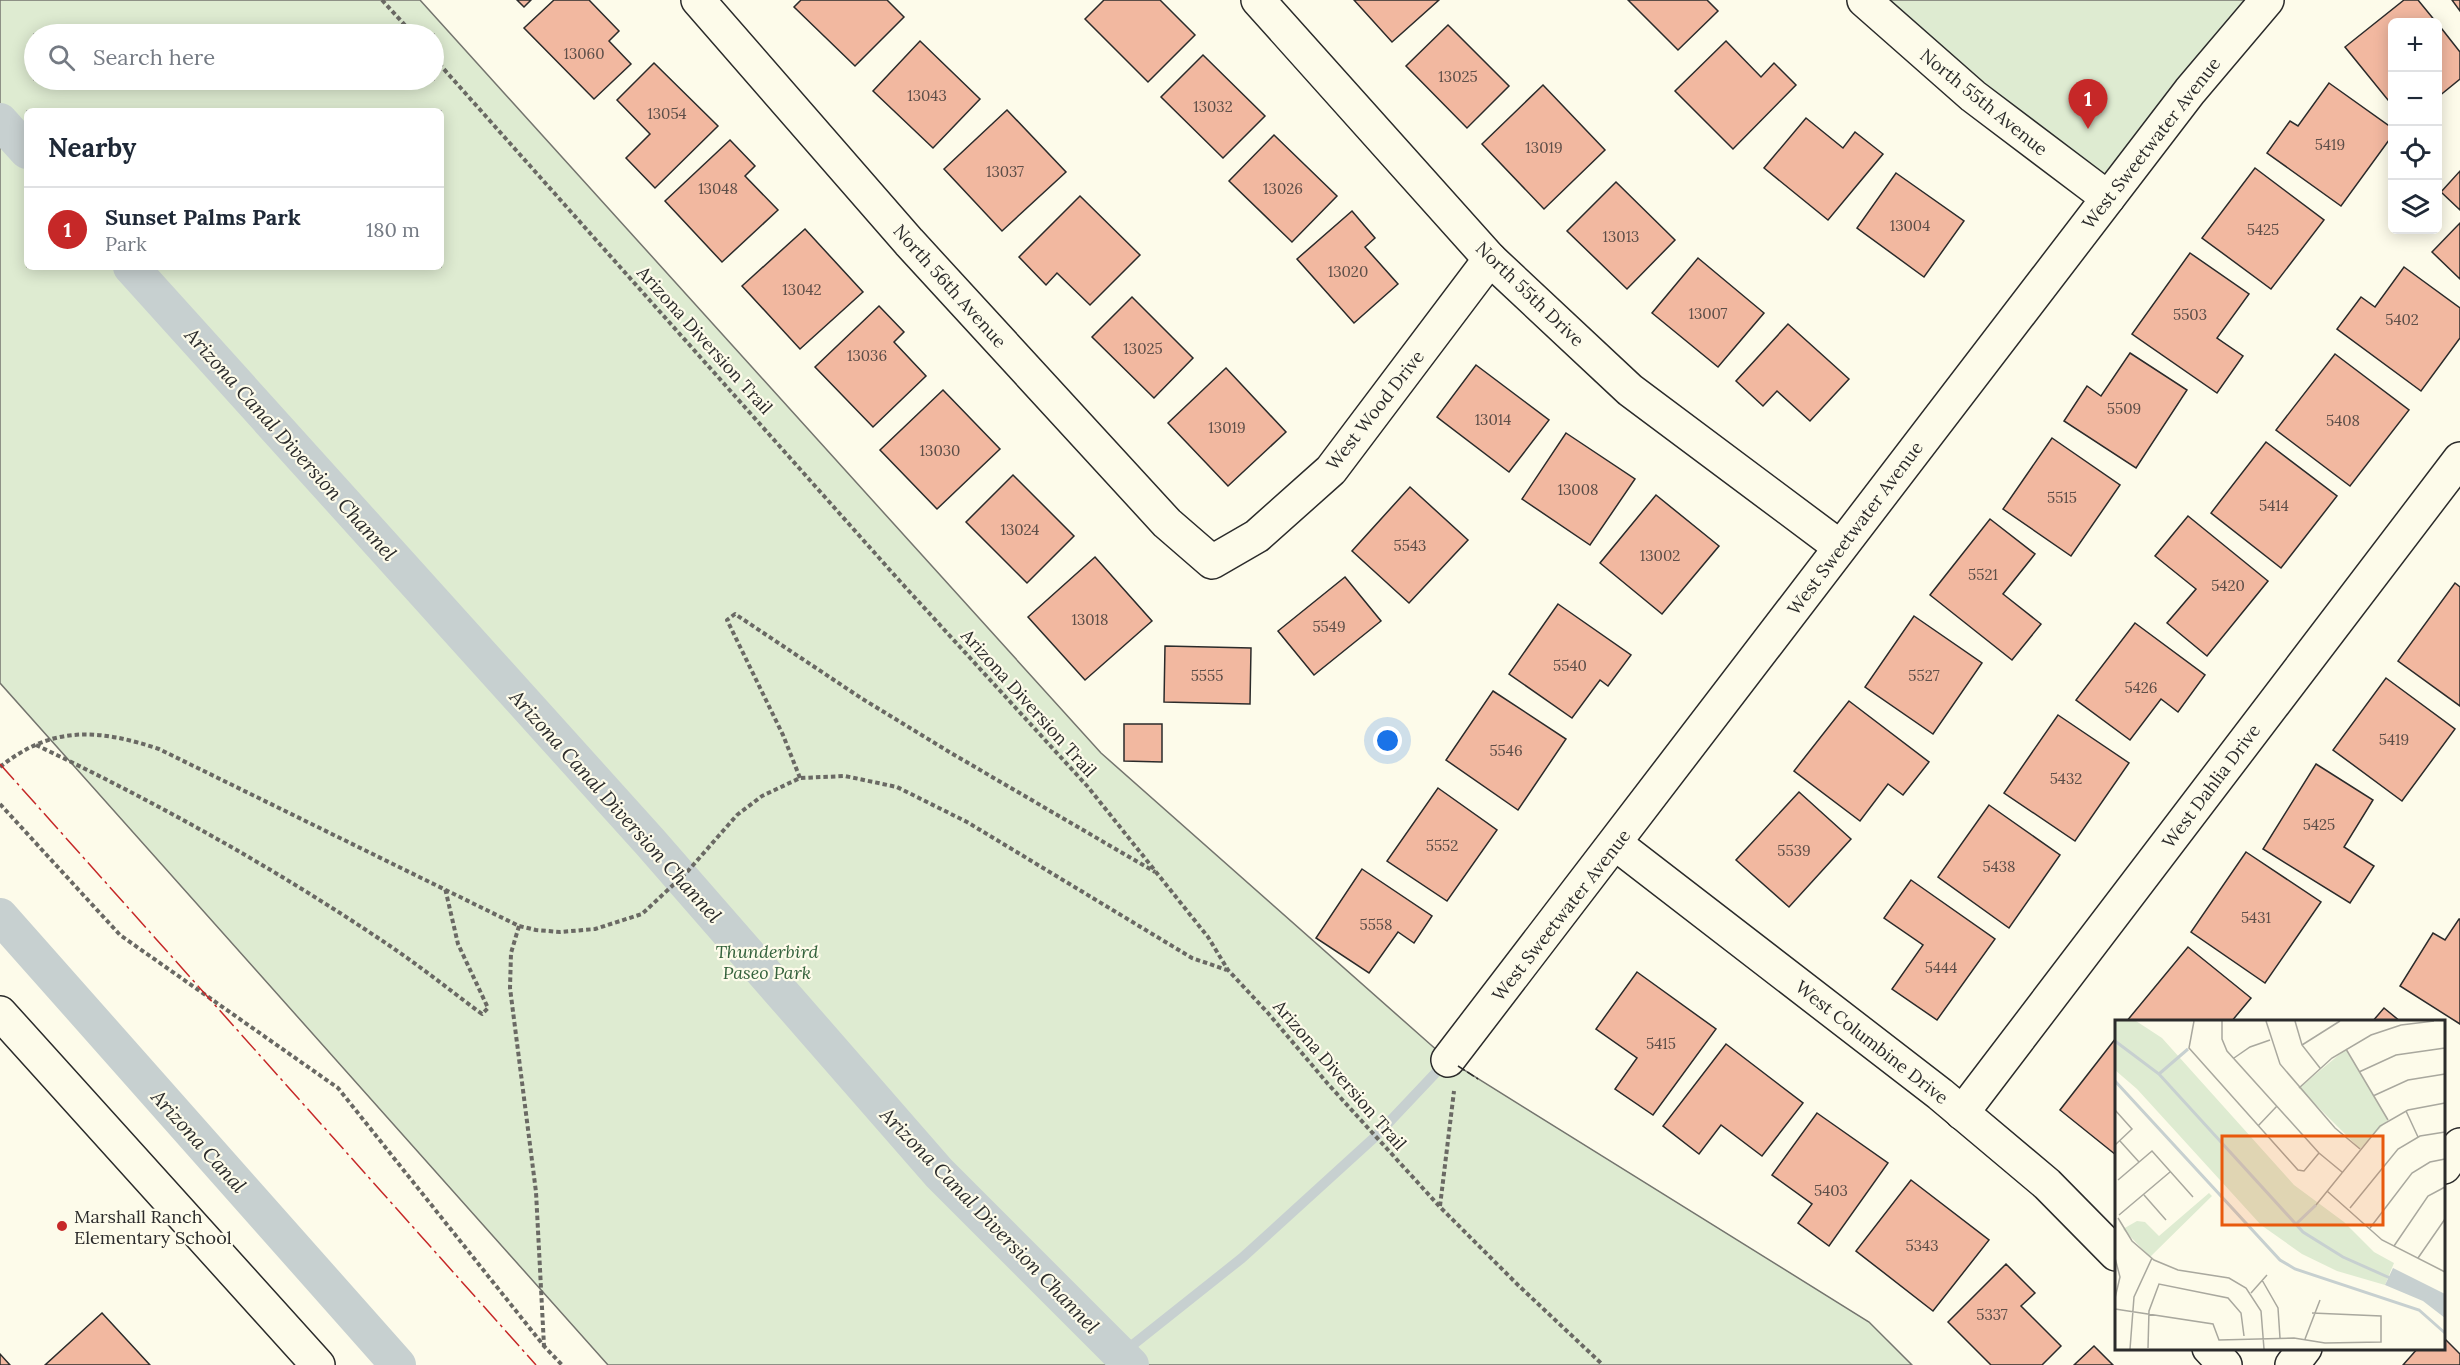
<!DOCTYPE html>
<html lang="en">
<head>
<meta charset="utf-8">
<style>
	:root { --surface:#fff; --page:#f2f2f3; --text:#1f2937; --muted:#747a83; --line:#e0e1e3; --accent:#c62828 }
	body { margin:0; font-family:Lora,serif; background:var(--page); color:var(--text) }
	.controls { position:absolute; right:18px; top:18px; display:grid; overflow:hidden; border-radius:9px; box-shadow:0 3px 15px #0003 }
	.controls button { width:54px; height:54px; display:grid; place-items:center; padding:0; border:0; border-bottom:2px solid var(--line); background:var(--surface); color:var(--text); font:30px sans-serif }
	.you { position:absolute; left:1388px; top:741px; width:21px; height:21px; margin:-15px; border:4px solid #fff; border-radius:50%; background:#1a73e8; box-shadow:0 0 0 9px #1a73e833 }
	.badge { display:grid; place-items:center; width:39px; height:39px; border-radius:50%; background:var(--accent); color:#fff; font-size:20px; font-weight:700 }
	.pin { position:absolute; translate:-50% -50px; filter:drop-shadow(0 2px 3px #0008) }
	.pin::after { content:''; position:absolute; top:32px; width:21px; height:18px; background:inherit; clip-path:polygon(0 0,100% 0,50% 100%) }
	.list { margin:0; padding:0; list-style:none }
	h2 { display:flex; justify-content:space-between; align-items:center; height:78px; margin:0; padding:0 24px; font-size:26px }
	h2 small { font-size:20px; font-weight:400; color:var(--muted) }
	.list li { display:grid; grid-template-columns:39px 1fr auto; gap:18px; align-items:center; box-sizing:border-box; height:84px; padding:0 24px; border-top:2px solid var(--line) }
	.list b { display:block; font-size:22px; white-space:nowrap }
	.list p { margin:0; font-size:20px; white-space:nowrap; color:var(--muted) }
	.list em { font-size:20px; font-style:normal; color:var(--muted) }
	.icon { flex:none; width:33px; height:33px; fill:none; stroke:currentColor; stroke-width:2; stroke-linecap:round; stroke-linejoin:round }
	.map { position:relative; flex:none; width:2460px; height:1365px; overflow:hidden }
	.search { position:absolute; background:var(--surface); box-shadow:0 3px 15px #0003; left:24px; top:24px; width:420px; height:66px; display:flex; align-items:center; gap:15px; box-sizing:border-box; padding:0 21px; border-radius:33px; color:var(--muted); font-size:22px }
	.panel { position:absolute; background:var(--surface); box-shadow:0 3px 15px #0003; left:24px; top:108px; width:420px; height:162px; border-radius:9px }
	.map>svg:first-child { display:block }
</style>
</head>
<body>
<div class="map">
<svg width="2460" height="1365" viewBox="0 0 2460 1365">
	<rect width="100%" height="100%" fill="#fdfbea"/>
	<!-- green -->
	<g fill="#deebd1" stroke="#74746e" stroke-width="1.5" fill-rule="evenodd">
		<path d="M0 0H420L1101 753 1448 1060 1869 1322 1912 1365H608L0 683ZM34 34H434V80H34ZM27 111H441V267H27Z"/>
		<polygon points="1864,0 2267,0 2108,198"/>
	</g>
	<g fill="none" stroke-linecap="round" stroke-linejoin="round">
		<!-- stream -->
		<polyline stroke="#c7d0d0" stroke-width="10" points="1120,1355 1242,1258 1376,1136 1445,1063"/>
		<!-- canal -->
		<g stroke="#c7d0d0" stroke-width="36">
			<polyline points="0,121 27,151"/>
			<polyline points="131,267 650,842 939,1173 1131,1365"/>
			<polyline points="0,916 398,1365"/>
		</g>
	</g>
	<!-- building -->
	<g fill="#f2b8a0" stroke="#2b2b2b" stroke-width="1.5">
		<polygon points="517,0 531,0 524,7"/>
		<polygon points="554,0 589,0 619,31 609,41 631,64 594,99 524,28"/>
		<polygon points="801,0 887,0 904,17 855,66 794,7"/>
		<polygon points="1104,0 1160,0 1195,35 1148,82 1085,19"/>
		<polygon points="1354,0 1439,0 1392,42"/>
		<polygon points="1628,0 1707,0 1718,11 1678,50"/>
		<polygon points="2404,0 2418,0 2436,22 2392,22 2392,105 2345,47"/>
		<polygon points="2452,0 2460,0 2460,11"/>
		<polygon points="2438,24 2460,52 2460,79 2438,97"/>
		<polygon points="1448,25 1509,86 1467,128 1406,66"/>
		<polygon points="920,41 980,99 933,148 873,91"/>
		<polygon points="1726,41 1761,77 1774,63 1796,85 1733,149 1675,91"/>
		<polygon points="1203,55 1265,116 1223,158 1161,97"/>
		<polygon points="654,63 718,126 655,188 626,158 650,134 617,100"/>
		<polygon points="2329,83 2392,128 2392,136 2341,206 2267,153 2290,121 2298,126"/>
		<polygon points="1543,85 1605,150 1544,209 1482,144"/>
		<polygon points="1007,110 1066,172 1002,231 944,169"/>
		<polygon points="1806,118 1843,148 1855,132 1883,154 1828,220 1764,168"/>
		<polygon points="1274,135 1337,196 1292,242 1229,181"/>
		<polygon points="730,140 755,166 745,176 778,210 722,262 665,201"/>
		<polygon points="2255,168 2324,220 2271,289 2202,238"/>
		<polygon points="2460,171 2460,210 2441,192"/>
		<polygon points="1896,173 1964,221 1924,277 1857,228"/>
		<polygon points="1616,182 1675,240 1627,289 1567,231"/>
		<polygon points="1080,196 1140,255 1090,305 1057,273 1046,285 1019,257"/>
		<polygon points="1352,211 1375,238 1365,247 1398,284 1354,323 1297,259"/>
		<polygon points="2460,223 2460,279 2432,252"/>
		<polygon points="805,229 863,292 800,349 742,286"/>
		<polygon points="2190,253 2249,294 2217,338 2243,356 2217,393 2132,334"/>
		<polygon points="1698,258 1764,313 1718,367 1652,313"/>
		<polygon points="2404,267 2460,308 2460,338 2421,391 2337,329 2361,297 2375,307"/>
		<polygon points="1132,297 1193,358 1154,398 1092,337"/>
		<polygon points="879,306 904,332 894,342 926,376 873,427 815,367"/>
		<polygon points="1788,324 1849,379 1810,421 1777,391 1763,406 1736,381"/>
		<polygon points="2130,353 2187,390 2136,468 2064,421 2087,386 2101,396"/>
		<polygon points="2335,354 2409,410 2350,486 2276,430"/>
		<polygon points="1476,365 1549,420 1509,472 1437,417"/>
		<polygon points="1226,368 1286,432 1228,486 1168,423"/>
		<polygon points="943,390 1000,449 937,509 880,450"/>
		<polygon points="1566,433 1635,479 1590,545 1522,499"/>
		<polygon points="2052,438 2120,485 2071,556 2003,509"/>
		<polygon points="2266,442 2337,496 2281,568 2211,513"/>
		<polygon points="1013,475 1074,536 1027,583 966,522"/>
		<polygon points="1410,487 1468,540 1409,603 1352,551"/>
		<polygon points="1656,495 1719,546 1662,614 1600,563"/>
		<polygon points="2188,516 2268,581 2207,656 2167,623 2196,589 2155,556"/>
		<polygon points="1990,519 2035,554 2003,594 2041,624 2012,660 1930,595"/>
		<polygon points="1095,557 1152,621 1085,680 1028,617"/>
		<polygon points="1345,577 1381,621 1314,675 1278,631"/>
		<polygon points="2455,583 2460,587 2460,706 2398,661"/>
		<polygon points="1558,604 1631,655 1608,686 1600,680 1572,718 1509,674"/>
		<polygon points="1914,616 1982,663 1933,734 1865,687"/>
		<polygon points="2135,623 2205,675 2178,712 2161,699 2130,740 2076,700"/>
		<polygon points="1165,646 1251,648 1250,704 1164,702"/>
		<polygon points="2386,678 2455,729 2402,801 2333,750"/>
		<polygon points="1493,691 1566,739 1518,810 1446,760"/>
		<polygon points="1849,701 1929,762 1903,795 1888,784 1860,821 1794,771"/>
		<polygon points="2058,715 2129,763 2075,841 2004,793"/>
		<polygon points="1124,724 1162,724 1162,762 1124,761"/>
		<polygon points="2316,764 2373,800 2344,847 2374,866 2350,903 2263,849"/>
		<polygon points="1438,788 1497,830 1447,901 1387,861"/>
		<polygon points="1799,792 1851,839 1789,907 1736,860"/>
		<polygon points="1989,805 2060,855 2009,928 1938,877"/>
		<polygon points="2246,852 2321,902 2265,983 2191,932"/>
		<polygon points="1362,869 1432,916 1414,943 1398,932 1369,973 1316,938"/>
		<polygon points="1911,880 1995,939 1937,1020 1892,989 1923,945 1884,918"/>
		<polygon points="2459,919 2460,919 2460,1024 2400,986 2433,933 2445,940"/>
		<polygon points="2188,947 2251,998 2231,1022 2126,1022"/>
		<polygon points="1637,972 1716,1029 1653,1115 1615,1089 1637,1058 1596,1029"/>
		<polygon points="2384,1008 2401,1022 2372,1022"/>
		<polygon points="2116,1038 2116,1155 2060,1110"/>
		<polygon points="1726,1044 1803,1103 1762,1156 1721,1125 1699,1154 1663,1126"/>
		<polygon points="1817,1113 1888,1163 1829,1246 1798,1223 1812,1204 1772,1175"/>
		<polygon points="1911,1180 1989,1240 1933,1311 1856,1251"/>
		<polygon points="2006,1264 2035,1293 2021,1306 2061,1346 2042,1365 1991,1365 1948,1322"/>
		<polygon points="102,1313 150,1365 45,1365"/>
		<polygon points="2444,1338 2460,1354 2460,1365 2403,1365 2418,1348 2444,1348"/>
		<polygon points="2094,1346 2113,1365 2074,1365"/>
		<polygon points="0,1354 10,1365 0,1365"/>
	</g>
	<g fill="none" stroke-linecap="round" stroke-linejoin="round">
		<defs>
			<g id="minor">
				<polyline points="698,0 909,242 1167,523 1212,562 1257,536 1331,470 1490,259"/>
				<polyline points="1258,0 1490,259 1630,390 1840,547"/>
				<polyline points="1864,0 1973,96 2108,198"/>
				<polyline points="1616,844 1940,1094 2047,1184 2116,1254"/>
				<polyline points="0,1013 318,1365"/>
				<polyline points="1448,1060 2190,91 2267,0"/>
				<polyline points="1962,1113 2460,459"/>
				<polyline points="2444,1167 2460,1145"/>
				<polyline points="2209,1348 2225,1365"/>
				<polyline points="2292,1365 2305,1348"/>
			</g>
		</defs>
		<!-- minor casing -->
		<use href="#minor" stroke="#2b2b2b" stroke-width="36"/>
		<!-- path -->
		<g stroke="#6a6964" stroke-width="4" stroke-dasharray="4.5 3" stroke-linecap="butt">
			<polyline points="382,0 413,34"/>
			<polyline points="434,58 897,578 1088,787 1208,937 1228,970 1268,1013 1328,1084 1440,1207 1518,1285 1603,1365"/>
			<path d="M36 745C158 803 278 870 390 946 421 967 451 991 482 1014L488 1008 458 944 445 888"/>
			<path d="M0 767C52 725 99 729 159 749L519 926 536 930 560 932 595 929 642 914 687 872 737 815 762 796 800 778 845 776 897 787 967 822 1192 958 1227 970"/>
			<polyline points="800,778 783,735 727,620 735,614 861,698 951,753 1155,872"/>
			<polyline points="0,804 120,935 338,1088 544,1346 562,1365"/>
			<polyline points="519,926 511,953 510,988 536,1192 544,1346"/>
			<polyline points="1440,1206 1454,1091"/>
		</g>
		<!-- minor -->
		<use href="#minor" stroke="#fdfbea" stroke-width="33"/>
		<!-- fence -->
		<polyline stroke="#2b2b2b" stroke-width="1.5" stroke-dasharray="8 3" stroke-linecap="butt" points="1458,1066 1478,1079"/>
		<!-- power -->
		<polyline stroke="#c62828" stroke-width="1.5" stroke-dasharray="21 4.5 3 4.5" stroke-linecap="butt" points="0,764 536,1365"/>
	</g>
	<!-- markers -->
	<circle fill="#c62828" stroke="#fdfbea" stroke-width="2" cx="62" cy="1226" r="6"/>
	<g text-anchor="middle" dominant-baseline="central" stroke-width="4.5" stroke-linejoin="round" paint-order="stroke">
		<!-- number labels -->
		<g font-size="15" fill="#5d4e48">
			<text x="584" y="53">13060</text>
			<text x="1458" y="76">13025</text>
			<text x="927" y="95">13043</text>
			<text x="1213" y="106">13032</text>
			<text x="667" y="113">13054</text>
			<text x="2330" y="144">5419</text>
			<text x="1544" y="147">13019</text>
			<text x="1005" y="171">13037</text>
			<text x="718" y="188">13048</text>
			<text x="1283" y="188">13026</text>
			<text x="1910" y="225">13004</text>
			<text x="2263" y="229">5425</text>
			<text x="1621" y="236">13013</text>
			<text x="1348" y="271">13020</text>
			<text x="802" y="289">13042</text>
			<text x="1708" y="313">13007</text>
			<text x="2190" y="314">5503</text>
			<text x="2402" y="319">5402</text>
			<text x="1143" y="348">13025</text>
			<text x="867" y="355">13036</text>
			<text x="2124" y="408">5509</text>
			<text x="1493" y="419">13014</text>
			<text x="2343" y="420">5408</text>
			<text x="1227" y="427">13019</text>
			<text x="940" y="450">13030</text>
			<text x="1578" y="489">13008</text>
			<text x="2062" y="497">5515</text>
			<text x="2274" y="505">5414</text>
			<text x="1020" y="529">13024</text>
			<text x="1410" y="545">5543</text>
			<text x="1660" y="555">13002</text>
			<text x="1983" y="574">5521</text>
			<text x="2228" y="585">5420</text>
			<text x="1090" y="619">13018</text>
			<text x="1329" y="626">5549</text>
			<text x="1570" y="665">5540</text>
			<text x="1207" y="675">5555</text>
			<text x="1924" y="675">5527</text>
			<text x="2141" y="687">5426</text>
			<text x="2394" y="739">5419</text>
			<text x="1506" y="750">5546</text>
			<text x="2066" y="778">5432</text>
			<text x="2319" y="824">5425</text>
			<text x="1442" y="845">5552</text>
			<text x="1794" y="850">5539</text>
			<text x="1999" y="866">5438</text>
			<text x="2256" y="917">5431</text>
			<text x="1376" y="924">5558</text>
			<text x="1941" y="967">5444</text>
			<text x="1661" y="1043">5415</text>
			<text x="1831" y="1190">5403</text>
			<text x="1922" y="1245">5343</text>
			<text x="1992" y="1314">5337</text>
		</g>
		<!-- street labels -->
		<g font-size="18" fill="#2b2b2b" stroke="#fdfbea">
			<text transform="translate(1984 102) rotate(39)">North 55th Avenue</text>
			<text transform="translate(2151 143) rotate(-52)">West Sweetwater Avenue</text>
			<text transform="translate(950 286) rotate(48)">North 56th Avenue</text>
			<text transform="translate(1530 294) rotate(44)">North 55th Drive</text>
			<text transform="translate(705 340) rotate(48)">Arizona Diversion Trail</text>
			<text transform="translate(1375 410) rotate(-52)">West Wood Drive</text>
			<text transform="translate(1855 528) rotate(-53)">West Sweetwater Avenue</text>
			<text transform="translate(1029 703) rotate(48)">Arizona Diversion Trail</text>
			<text transform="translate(2211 786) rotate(-53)">West Dahlia Drive</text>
			<text transform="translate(1561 915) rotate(-52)">West Sweetwater Avenue</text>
			<text transform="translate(1872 1042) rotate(38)">West Columbine Drive</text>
			<text transform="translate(1340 1075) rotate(49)">Arizona Diversion Trail</text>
		</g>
		<!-- park labels -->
		<g font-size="18" font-style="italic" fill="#34623c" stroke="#fdfbea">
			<text x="767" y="951">Thunderbird<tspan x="767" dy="21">Paseo Park</tspan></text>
		</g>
		<!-- poi labels -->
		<g font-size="18" fill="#2b2b2b" stroke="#fdfbea" text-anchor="start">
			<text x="74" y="1216">Marshall Ranch<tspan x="74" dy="21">Elementary School</tspan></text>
		</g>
		<!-- water labels -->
		<g font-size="20" font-style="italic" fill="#2b2b2b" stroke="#fdfbea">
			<text transform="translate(291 444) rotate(48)">Arizona Canal Diversion Channel</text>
			<text transform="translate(616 806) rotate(48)">Arizona Canal Diversion Channel</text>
			<text transform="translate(199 1141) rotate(48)">Arizona Canal</text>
			<text transform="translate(990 1220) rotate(46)">Arizona Canal Diversion Channel</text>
		</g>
	</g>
	<!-- overview -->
	<g transform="translate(2115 1020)">
		<rect width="330" height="330" fill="#fdfbea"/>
		<path d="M0 1H21L47 18 179 165 229 202 259 232 279 243 270 265 222 251 187 234 146 205 22 69 0 50ZM231 29 273 100 245 129 184 68ZM94 173 97 176 35 237 8 209 22 201 30 202 44 216Z" fill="#deebd1"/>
		<path d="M278 248 330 274V298L308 281 270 265Z" fill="#c7d0d0"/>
		<path fill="none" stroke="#c7d0d0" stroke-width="3" d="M0 21 44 54 188 212 228 237 275 258M44 54 73 29M0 61 165 240 180 249 304 290 330 313M180 205 201 185"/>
		<path fill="none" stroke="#a9a89e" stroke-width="1.5" d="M79 1 74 28 183 150 189 151 204 133M107 1V19L112 31 204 133 227 152M151 1 165 44 220 108 245 129M180 1 187 25 205 48M187 25 225 1M231 29 273 100M119 38 135 27 155 20M244 52 281 35 330 28M184 68 217 38 256 15 286 5 319 1M258 76 293 60 330 54M0 90 17 109 0 125M291 91 303 117M143 106 162 86M5 121 24 142M3 160 37 131 78 177M212 171 267 220 330 252M29 175 51 200M201 185 265 106 293 90 330 83M235 188 283 129 305 116 330 112M4 195 55 152M3 198 17 221 39 240 63 250 114 258 131 268 146 291 149 329M255 208 297 153 315 142 330 139M279 226 313 176 330 167M0 238 5 257 0 278M303 238 330 199M147 260 163 288 165 318M136 273 152 255M0 289 98 304 104 320 179 318 210 323 266 322V296L197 293M190 319 205 280M33 328 34 291 44 264 113 278 126 293 129 316M15 329 19 277 37 238"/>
		<path fill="#e8590c" fill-opacity="0.15" stroke="#e8590c" stroke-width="3" d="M107 116H268V205H107Z"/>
		<rect width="330" height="330" fill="none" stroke="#2b2b2b" stroke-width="3"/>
	</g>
</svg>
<div class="controls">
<button>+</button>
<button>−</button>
<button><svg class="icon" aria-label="locate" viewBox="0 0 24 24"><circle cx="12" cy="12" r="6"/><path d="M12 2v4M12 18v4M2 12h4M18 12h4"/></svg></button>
<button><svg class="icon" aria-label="layers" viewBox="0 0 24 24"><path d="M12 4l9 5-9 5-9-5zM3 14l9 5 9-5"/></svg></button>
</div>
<div class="you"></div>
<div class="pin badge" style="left:2088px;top:129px">1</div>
<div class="search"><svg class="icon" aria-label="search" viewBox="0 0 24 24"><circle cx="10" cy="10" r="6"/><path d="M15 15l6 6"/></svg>Search here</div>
<section class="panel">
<h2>Nearby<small></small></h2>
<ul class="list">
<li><span class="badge">1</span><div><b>Sunset Palms Park</b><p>Park</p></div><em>180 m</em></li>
</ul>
</section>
</div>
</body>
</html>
